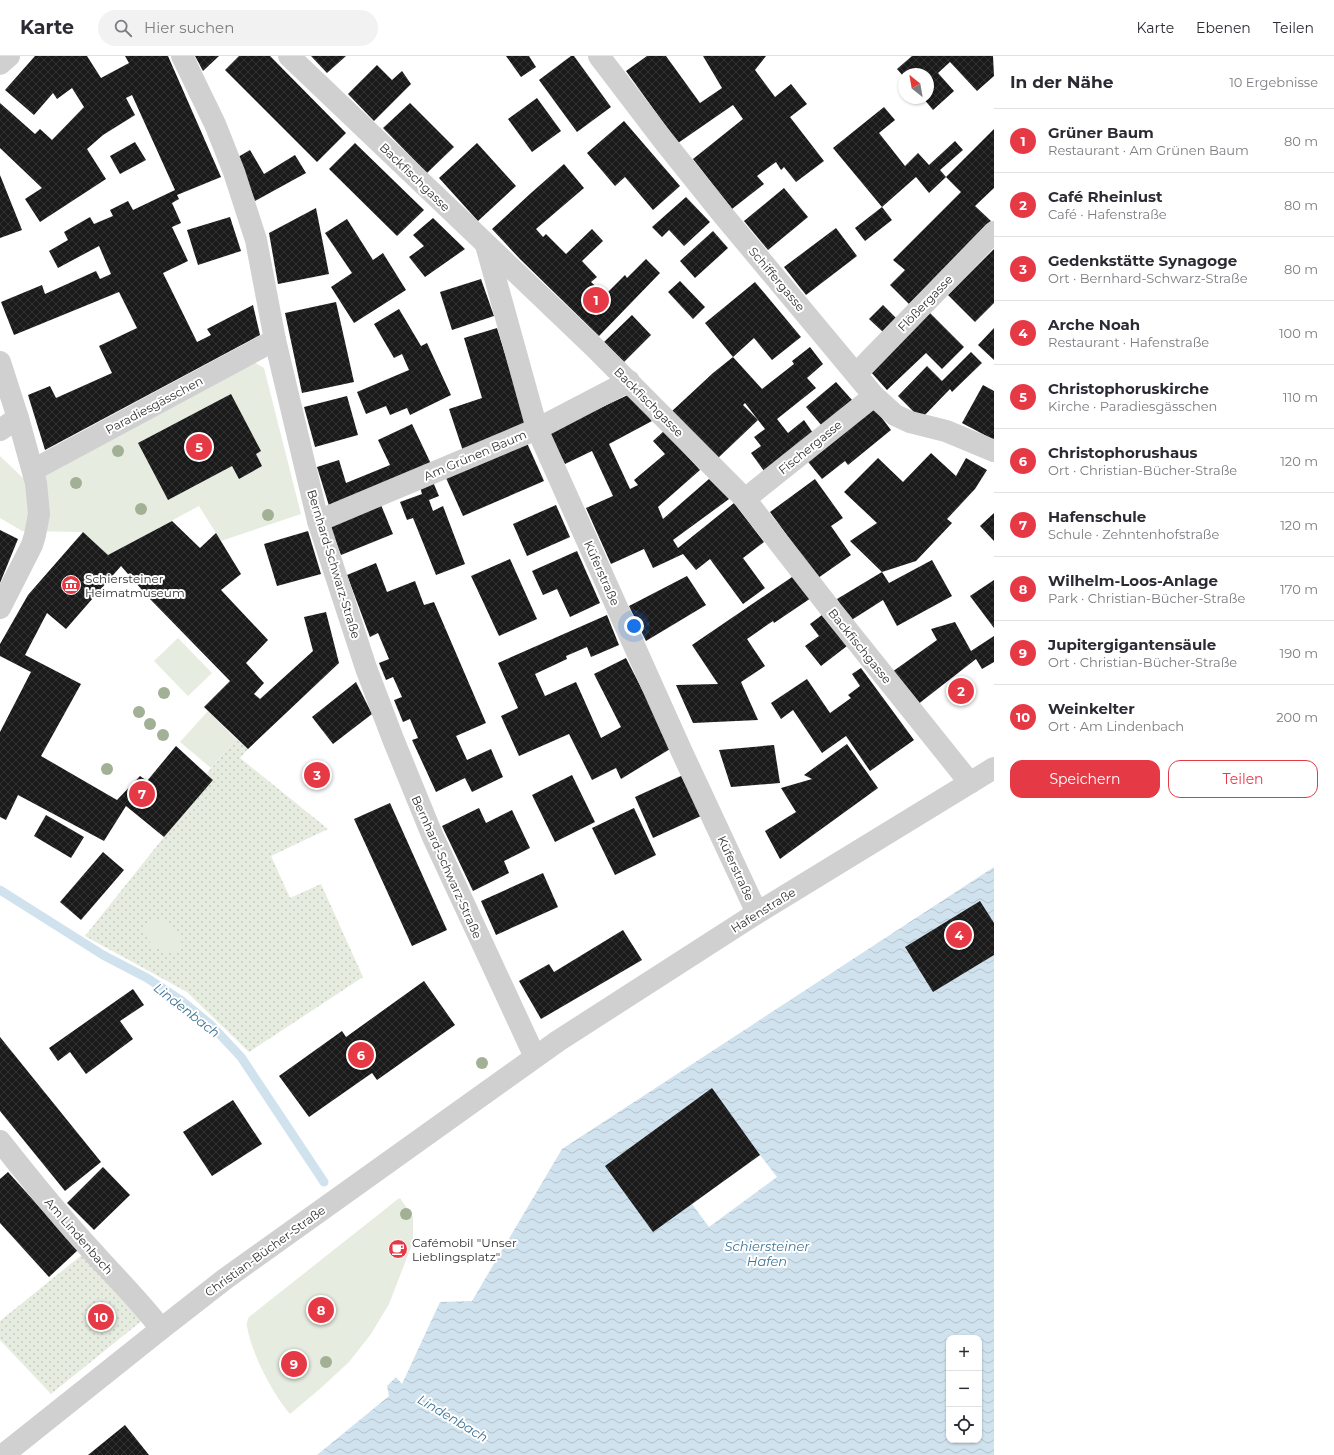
<!DOCTYPE html>
<html lang="de">
<head>
<meta charset="utf-8">
<style>
	:root { --surface:#fff; --page:#f2f2f3; --text:#2b2b33; --muted:#7c7c81; --line:#e1e1e2; --accent:#e63946 }
	body { margin:0; font-family:Montserrat,sans-serif; background:var(--page); color:var(--text) }
	.controls { position:absolute; right:12px; bottom:12px; display:grid; overflow:hidden; border-radius:8px; box-shadow:0 1px 3px #0004 }
	.controls button { width:36px; height:36px; display:grid; place-items:center; padding:0; border:0; border-bottom:1px solid var(--line); background:var(--surface); color:var(--text); font:20px sans-serif }
	.compass { position:absolute; left:898px; top:12px; width:36px; height:36px; border-radius:50%; background:var(--surface); box-shadow:0 1px 3px #0004; rotate:329deg }
	.you { position:absolute; left:634px; top:570px; width:14px; height:14px; margin:-10px; border:3px solid #fff; border-radius:50%; background:#1a73e8; box-shadow:0 0 0 6px #1a73e833 }
	.badge { display:grid; place-items:center; width:26px; height:26px; border-radius:50%; background:var(--accent); color:#fff; font-size:13px; font-weight:700 }
	.pin { position:absolute; translate:-50% -50%; border:2px solid #fff; box-shadow:0 1px 4px #0006 }
	.list { margin:0; padding:0; list-style:none }
	h2 { display:flex; justify-content:space-between; align-items:center; height:52px; margin:0; padding:0 16px; font-size:17px }
	h2 small { font-size:13px; font-weight:400; color:var(--muted) }
	.list li { display:grid; grid-template-columns:26px 1fr auto; gap:12px; align-items:center; box-sizing:border-box; height:64px; padding:0 16px; border-top:1px solid var(--line) }
	.list b { display:block; font-size:15px; white-space:nowrap }
	.list p { margin:0; font-size:13px; white-space:nowrap; color:var(--muted) }
	.list em { font-size:13px; font-style:normal; color:var(--muted) }
	.actions { display:flex; gap:8px; padding:12px 16px }
	.actions a { flex:1; padding:9px 0; border:1px solid var(--accent); border-radius:12px; text-align:center; font-size:14px; color:var(--accent) }
	.actions .main { background:var(--accent); color:#fff }
	.icon { flex:none; width:22px; height:22px; fill:none; stroke:currentColor; stroke-width:2; stroke-linecap:round; stroke-linejoin:round }
	.map { position:relative; flex:none; width:994px; height:1399px; overflow:hidden }
	header { display:flex; align-items:center; gap:24px; box-sizing:border-box; height:56px; padding:0 20px; background:var(--surface); border-bottom:1px solid var(--line) }
	header strong { font-size:19px }
	nav { display:flex; gap:22px; margin-inline-start:auto; font-size:14px }
	.search { width:280px; height:36px; background:var(--page); display:flex; align-items:center; gap:10px; box-sizing:border-box; padding:0 14px; border-radius:22px; color:var(--muted); font-size:15px }
	main { display:flex }
	aside { flex:1; background:var(--surface) }
	.map>svg:first-child { display:block }
</style>
</head>
<body>
<header>
<strong>Karte</strong>
<div class="search"><svg class="icon" aria-label="search" viewBox="0 0 24 24"><circle cx="10" cy="10" r="6"/><path d="M15 15l6 6"/></svg>Hier suchen</div>
<nav><a>Karte</a><a>Ebenen</a><a>Teilen</a></nav>
</header>
<main>
<div class="map">
<svg width="994" height="1399" viewBox="0 0 994 1399">
	<defs>
		<pattern id="grass-dots" width="8" height="8" patternUnits="userSpaceOnUse"><rect width="8" height="8" fill="#e6ecdf"/><path d="M2 2h.1M6 6h.1" fill="none" stroke="#c6cbc0" stroke-width="1.8" stroke-linecap="round"/></pattern>
		<pattern id="water-waves" width="16" height="10" patternUnits="userSpaceOnUse"><rect width="16" height="10" fill="#cfe2ee"/><path d="M0 5q4-4 8 0t8 0" fill="none" stroke="#b2c2cd"/></pattern>
		<pattern id="building-cross-hatch" width="8" height="8" patternUnits="userSpaceOnUse"><rect width="8" height="8" fill="#1a1a1a"/><path d="M0 0l8 8M0 8l8-8" fill="none" stroke="#333"/></pattern>
	</defs>
	<rect width="100%" height="100%" fill="#fff"/>
	<!-- grass -->
	<g fill="url(#grass-dots)">
		<polygon points="236,683 248,693 240,702 328,773 271,800 290,842 321,828 363,921 249,996 187,936 85,880 164,781 213,724 207,717"/>
		<polygon points="83,1198 144,1263 51,1338 0,1284 0,1265"/>
	</g>
	<!-- green -->
	<g fill="#e6ecdf">
		<polygon points="254,306 264,312 301,458 221,485 199,450 108,499 83,476 22,475 0,462 0,400 23,422 59,412"/>
		<polygon points="178,582 212,617 188,640 154,605"/>
		<polygon points="208,655 236,683 211,712 180,686"/>
		<polygon points="160,863 172,871 182,884 179,893 174,898 153,891 143,875 151,865"/>
		<path d="M400 1142 413 1161V1186L389 1248 371 1278 349 1306 322 1331 290 1358C273 1338 251 1297 247 1270 246 1267 248 1264 249 1261L398 1143Z"/>
	</g>
	<!-- water -->
	<path fill="url(#water-waves)" fill-rule="evenodd" d="M994 811V1399H317L389 1340 387 1330 396 1321 402 1328 440 1246 472 1245 562 1093ZM949 1282H979V1384H949Z"/>
	<!-- pier -->
	<polygon fill="#fff" points="760,1099 777,1121 709,1171 692,1148"/>
	<g fill="none" stroke-linecap="round" stroke-linejoin="round">
		<!-- stream -->
		<polyline stroke="#cfe2ee" stroke-width="9" points="0,834 103,899 147,922 182,945 211,969 241,1001 324,1126"/>
	</g>
	<!-- building -->
	<g fill="url(#building-cross-hatch)">
		<polygon points="35,0 87,0 101,22 129,7 125,0 168,0 221,121 177,139 179,143 172,147 181,167 172,171 188,205 163,217 197,286 211,279 207,273 253,249 260,279 45,394 28,339 50,330 56,342 112,317 99,290 137,272 119,236 14,279 1,246 42,229 45,238 96,215 100,223 111,218 99,190 58,212 49,195 68,184 64,176 90,161 94,168 113,160 110,154 128,145 133,154 175,134 132,39 126,42 135,59 103,79 87,93 106,123 40,166 25,143 42,132 0,92 0,47 35,78 40,73 52,84 84,51 72,32 57,43 53,37 34,59 5,34"/>
		<polygon points="195,0 219,0 203,15"/>
		<polygon points="239,0 270,0 346,77 317,106 225,14"/>
		<polygon points="311,0 346,0 327,17"/>
		<polygon points="506,0 529,0 536,11 521,21"/>
		<polygon points="571,0 574,0 611,51 577,76 539,24"/>
		<polygon points="647,0 666,0 700,47 722,32 703,0 766,0 755,14 775,41 791,28 807,48 790,61 824,105 796,126 784,111 781,114 776,106 757,120 764,128 732,153 693,103 743,63 733,49 678,87 626,15"/>
		<polygon points="912,0 993,0 994,20 977,35 950,6 938,17 954,35 933,54 923,42 928,42 928,18 904,18 904,21 897,13"/>
		<polygon points="377,9 392,24 402,15 411,28 374,65 348,38"/>
		<polygon points="537,42 561,75 532,96 508,63"/>
		<polygon points="410,47 454,91 427,117 383,72"/>
		<polygon points="884,51 895,64 879,77 905,110 918,97 929,109 955,85 963,94 940,114 946,121 929,137 916,121 882,151 833,92"/>
		<polygon points="624,65 680,130 653,154 625,121 615,130 587,97"/>
		<polygon points="994,73 994,132 975,150 991,165 909,248 890,229 905,214 893,204 961,136 946,121"/>
		<polygon points="135,86 146,104 120,118 110,100"/>
		<polygon points="355,87 424,154 397,180 329,113"/>
		<polygon points="477,87 516,130 478,165 439,122"/>
		<polygon points="250,94 264,118 295,99 306,117 255,145 238,101"/>
		<polygon points="564,108 584,132 536,173 543,181 546,178 566,198 592,173 603,185 582,205 597,221 591,226 605,239 625,219 627,222 646,203 660,217 599,280 520,203 492,173 531,137"/>
		<polygon points="0,119 22,174 0,182"/>
		<polygon points="784,132 808,161 768,194 744,165"/>
		<polygon points="686,141 710,166 684,190 669,174 662,181 652,171"/>
		<polygon points="882,151 892,164 865,185 855,172"/>
		<polygon points="316,152 329,218 278,228 269,177"/>
		<polygon points="230,161 241,195 198,209 187,174"/>
		<polygon points="433,162 465,193 425,221 409,201 424,190 413,179"/>
		<polygon points="347,163 373,204 383,197 406,234 354,267 331,231 352,217 325,177"/>
		<polygon points="836,172 857,200 806,239 784,211"/>
		<polygon points="713,175 728,192 695,222 680,205"/>
		<polygon points="994,193 994,247 975,266 948,239"/>
		<polygon points="481,223 494,260 452,274 440,236"/>
		<polygon points="680,225 705,251 693,263 668,236"/>
		<polygon points="755,226 801,281 772,304 754,282 733,301 705,267"/>
		<polygon points="336,246 354,326 302,337 285,257"/>
		<polygon points="883,249 896,262 883,276 869,263"/>
		<polygon points="399,253 421,290 427,287 451,339 410,359 407,352 390,359 386,350 366,358 357,336 409,314 402,298 394,302 374,268"/>
		<polygon points="930,257 964,291 942,313 926,297 887,334 870,315"/>
		<polygon points="632,259 651,279 624,306 604,286"/>
		<polygon points="497,272 527,369 463,395 449,353 482,342 464,282"/>
		<polygon points="994,272 994,304 978,289"/>
		<polygon points="810,291 823,308 807,322 816,332 777,363 788,377 804,364 813,377 764,415 751,397 761,390 754,381 765,373 745,347 743,349 758,364 717,403 671,356 713,317 733,301 762,333 794,308 792,305"/>
		<polygon points="971,296 982,307 952,336 950,333 921,363 898,340 927,310 942,325"/>
		<polygon points="836,326 852,344 822,370 806,351"/>
		<polygon points="983,329 994,335 994,384 962,367"/>
		<polygon points="231,338 261,395 256,398 262,410 239,423 232,410 168,444 138,387"/>
		<polygon points="630,338 652,365 609,388 630,433 638,429 634,424 665,398 653,385 664,375 700,414 658,451 663,463 709,423 729,443 673,484 678,492 734,447 764,486 743,502 765,532 743,548 710,503 696,514 683,498 653,512 644,493 611,508 586,452 613,440 592,395 565,408 549,376"/>
		<polygon points="347,340 358,379 315,391 304,351"/>
		<polygon points="872,349 891,374 848,409 845,405 822,423 805,402"/>
		<polygon points="412,368 432,410 330,453 317,411 339,404 346,427 390,409 378,384"/>
		<polygon points="527,387 544,425 463,460 446,422"/>
		<polygon points="931,397 956,420 966,402 987,414 975,433 947,463 952,467 916,505 882,516 850,485 877,467 844,436 878,402 903,426"/>
		<polygon points="815,423 843,462 831,470 851,499 818,522 770,456"/>
		<polygon points="433,426 439,440 429,444 433,455 443,450 465,508 436,519 413,462 407,464 400,446 422,438 420,431"/>
		<polygon points="381,449 393,478 341,499 330,471"/>
		<polygon points="556,449 570,481 527,500 513,468"/>
		<polygon points="994,457 994,485 980,470"/>
		<polygon points="172,465 200,492 216,477 241,518 221,534 268,584 246,607 264,627 254,638 260,643 313,595 304,561 326,556 339,607 248,693 204,651 230,625 149,542 121,510 66,573 47,557 25,599 81,628 41,700 117,744 140,720 147,725 176,690 213,724 164,781 126,750 104,785 18,739 6,764 0,761 0,676 31,616 0,600 0,588 28,539 83,476 108,499"/>
		<polygon points="0,474 18,483 0,527"/>
		<polygon points="308,475 321,518 277,530 264,488"/>
		<polygon points="577,495 600,547 570,561 557,533 543,539 532,515"/>
		<polygon points="510,503 537,563 499,580 471,520"/>
		<polygon points="932,504 952,540 897,570 883,544 850,565 837,543 882,516 889,527"/>
		<polygon points="376,507 387,536 415,525 424,549 434,546 486,667 456,680 467,704 491,693 503,721 472,736 465,722 436,736 412,684 418,682 410,663 403,666 394,644 402,641 393,621 386,624 379,607 389,603 378,577 370,581 347,519"/>
		<polygon points="795,519 811,542 774,567 773,565 747,583 765,610 741,626 758,664 693,667 676,629 718,628 692,589"/>
		<polygon points="687,520 706,549 646,585 629,550"/>
		<polygon points="994,524 994,572 970,540"/>
		<polygon points="607,559 619,589 591,601 587,591 566,600 567,603 535,618 545,640 576,626 601,682 621,671 594,618 626,602 652,653 670,693 621,723 616,712 592,724 569,678 519,700 501,660 518,652 498,607"/>
		<polygon points="822,559 847,590 821,610 805,590 819,580 810,568"/>
		<polygon points="955,566 971,595 994,580 994,606 982,613 976,603 917,649 892,616 937,584 931,573"/>
		<polygon points="861,612 914,684 870,715 846,680 822,697 793,654 781,663 771,647 807,623 830,657 851,642 848,639 860,630 852,618"/>
		<polygon points="356,626 372,658 333,688 312,661"/>
		<polygon points="847,688 878,732 780,803 765,775 796,756 781,732 812,723 804,719"/>
		<polygon points="774,689 780,727 731,731 719,694"/>
		<polygon points="572,719 595,766 555,786 532,739"/>
		<polygon points="683,719 701,760 653,782 635,741"/>
		<polygon points="390,747 447,874 412,890 354,763"/>
		<polygon points="479,752 486,767 512,754 530,792 504,805 509,817 473,835 442,770"/>
		<polygon points="634,752 656,799 615,819 592,772"/>
		<polygon points="46,759 84,781 71,802 34,780"/>
		<polygon points="103,796 124,814 81,864 60,846"/>
		<polygon points="543,817 558,851 496,879 481,845"/>
		<polygon points="980,845 994,867 994,899 933,936 905,891"/>
		<polygon points="623,874 642,904 541,963 519,925 549,908 554,916"/>
		<polygon points="424,925 455,969 377,1024 372,1017 309,1061 279,1020 342,975 346,981"/>
		<polygon points="133,933 144,949 120,965 133,983 86,1018 70,996 58,1005 49,992"/>
		<polygon points="0,981 101,1106 65,1135 0,1055"/>
		<polygon points="712,1032 760,1099 653,1176 605,1110"/>
		<polygon points="233,1044 262,1088 212,1120 183,1076"/>
		<polygon points="103,1111 130,1139 94,1174 67,1147"/>
		<polygon points="8,1116 78,1194 49,1221 0,1167 0,1123"/>
		<polygon points="125,1369 149,1399 88,1399"/>
	</g>
	<g fill="none" stroke-linecap="round" stroke-linejoin="round">
		<!-- minor -->
		<g stroke="#d0d0d0" stroke-width="22">
			<polyline points="182,0 215,68 234,116 256,184 275,284 318,465 366,612 393,683 433,781 535,1001"/>
			<polyline points="289,0 593,290 745,443 829,551 970,727"/>
			<polyline points="599,0 663,84 724,160 874,340 895,359 910,366 946,375 994,395"/>
			<polyline points="0,8 9,0"/>
			<polyline points="486,189 537,373 681,694 757,857"/>
			<polyline points="0,306 18,362 36,427 39,458 35,479 32,489 0,552"/>
			<polyline points="856,318 994,176"/>
			<polyline points="0,374 18,362"/>
			<polyline points="33,414 275,284"/>
			<polyline points="745,443 874,340"/>
			<polyline points="318,465 537,373 629,325"/>
			<path d="M0 1085C30 1123 60 1160 92 1195 115 1221 140 1245 161 1273"/>
			<polyline points="3,1399 161,1273 225,1223 558,985 757,857 994,712"/>
		</g>
	</g>
	<!-- trees -->
	<g fill="#a2b095">
		<circle cx="118" cy="395" r="6"/>
		<circle cx="76" cy="427" r="6"/>
		<circle cx="141" cy="453" r="6"/>
		<circle cx="268" cy="459" r="6"/>
		<circle cx="164" cy="637" r="6"/>
		<circle cx="139" cy="656" r="6"/>
		<circle cx="150" cy="668" r="6"/>
		<circle cx="163" cy="679" r="6"/>
		<circle cx="107" cy="713" r="6"/>
		<circle cx="482" cy="1007" r="6"/>
		<circle cx="406" cy="1158" r="6"/>
		<circle cx="326" cy="1306" r="6"/>
	</g>
	<!-- icons -->
	<defs>
		<symbol id="museum-disc" viewBox="-11 -11 22 22"><circle r="9.5" fill="#e63946" stroke="#fff"/><path d="M0-6L6-3V-2H-6V-3ZM-5-1h2V3h-2ZM-1-1h2V3h-2ZM3-1h2V3H3ZM-6 4H6V6H-6Z" fill="#fff"/></symbol>
		<symbol id="cafe-disc" viewBox="-11 -11 22 22"><circle r="9.5" fill="#e63946" stroke="#fff"/><path d="M-5.5-4.5H6V0H3Q3 3.5 0 3.5H-2.5Q-5.5 3.5-5.5 0ZM3-3.2v2h1.7v-2ZM-6 4.5H4V6H-6Z" fill="#fff"/></symbol>
	</defs>
	<g fill-rule="evenodd">
		<use href="#museum-disc" x="60" y="518" width="22" height="22"/>
		<use href="#cafe-disc" x="387" y="1182" width="22" height="22"/>
	</g>
	<g text-anchor="middle" dominant-baseline="central" stroke-width="4" stroke-linejoin="round" paint-order="stroke">
		<!-- street labels -->
		<g font-size="12" fill="#333" stroke="#fff">
			<text transform="translate(415 121) rotate(44)">Backfischgasse</text>
			<text transform="translate(777 223) rotate(50)">Schiffergasse</text>
			<text transform="translate(925 247) rotate(-46)">Flößergasse</text>
			<text transform="translate(649 346) rotate(45)">Backfischgasse</text>
			<text transform="translate(154 349) rotate(-28)">Paradiesgässchen</text>
			<text transform="translate(810 391) rotate(-39)">Fischergasse</text>
			<text transform="translate(475 399) rotate(-23)">Am Grünen Baum</text>
			<text transform="translate(334 508) rotate(73)">Bernhard-Schwarz-Straße</text>
			<text transform="translate(602 517) rotate(66)">Küferstraße</text>
			<text transform="translate(860 590) rotate(51)">Backfischgasse</text>
			<text transform="translate(447 811) rotate(66)">Bernhard-Schwarz-Straße</text>
			<text transform="translate(736 812) rotate(65)">Küferstraße</text>
			<text transform="translate(763 854) rotate(-32)">Hafenstraße</text>
			<text transform="translate(79 1180) rotate(49)">Am Lindenbach</text>
			<text transform="translate(265 1195) rotate(-36)">Christian-Bücher-Straße</text>
		</g>
		<!-- poi labels -->
		<g font-size="12" fill="#333" stroke="#fff" text-anchor="start">
			<text x="85" y="522">Schiersteiner<tspan x="85" dy="14">Heimatmuseum</tspan></text>
			<text x="412" y="1186">Cafémobil "Unser<tspan x="412" dy="14">Lieblingsplatz"</tspan></text>
		</g>
		<!-- water labels -->
		<g font-size="13" font-style="italic" fill="#3f7597" stroke="#fff">
			<text transform="translate(187 954) rotate(38)">Lindenbach</text>
			<text x="767" y="1190">Schiersteiner<tspan x="767" dy="15">Hafen</tspan></text>
			<text transform="translate(453 1362) rotate(31)">Lindenbach</text>
		</g>
	</g>
</svg>
<div class="controls">
<button>+</button>
<button>−</button>
<button><svg class="icon" aria-label="locate" viewBox="0 0 24 24"><circle cx="12" cy="12" r="6"/><path d="M12 2v4M12 18v4M2 12h4M18 12h4"/></svg></button>
</div>
<svg class="compass" viewBox="-18 -18 36 36"><path d="M0-13l5 13h-10z" fill="#e53935"/><path d="M0 13l5-13h-10z" fill="#7c7c81"/></svg>
<div class="you"></div>
<div class="pin badge" style="left:596px;top:244px">1</div>
<div class="pin badge" style="left:961px;top:635px">2</div>
<div class="pin badge" style="left:317px;top:719px">3</div>
<div class="pin badge" style="left:959px;top:879px">4</div>
<div class="pin badge" style="left:199px;top:391px">5</div>
<div class="pin badge" style="left:361px;top:999px">6</div>
<div class="pin badge" style="left:142px;top:738px">7</div>
<div class="pin badge" style="left:321px;top:1254px">8</div>
<div class="pin badge" style="left:294px;top:1308px">9</div>
<div class="pin badge" style="left:101px;top:1261px">10</div>
</div>
<aside>
<h2>In der Nähe<small>10 Ergebnisse</small></h2>
<ul class="list">
<li><span class="badge">1</span><div><b>Grüner Baum</b><p>Restaurant · Am Grünen Baum</p></div><em>80 m</em></li>
<li><span class="badge">2</span><div><b>Café Rheinlust</b><p>Café · Hafenstraße</p></div><em>80 m</em></li>
<li><span class="badge">3</span><div><b>Gedenkstätte Synagoge</b><p>Ort · Bernhard-Schwarz-Straße</p></div><em>80 m</em></li>
<li><span class="badge">4</span><div><b>Arche Noah</b><p>Restaurant · Hafenstraße</p></div><em>100 m</em></li>
<li><span class="badge">5</span><div><b>Christophoruskirche</b><p>Kirche · Paradiesgässchen</p></div><em>110 m</em></li>
<li><span class="badge">6</span><div><b>Christophorushaus</b><p>Ort · Christian-Bücher-Straße</p></div><em>120 m</em></li>
<li><span class="badge">7</span><div><b>Hafenschule</b><p>Schule · Zehntenhofstraße</p></div><em>120 m</em></li>
<li><span class="badge">8</span><div><b>Wilhelm-Loos-Anlage</b><p>Park · Christian-Bücher-Straße</p></div><em>170 m</em></li>
<li><span class="badge">9</span><div><b>Jupitergigantensäule</b><p>Ort · Christian-Bücher-Straße</p></div><em>190 m</em></li>
<li><span class="badge">10</span><div><b>Weinkelter</b><p>Ort · Am Lindenbach</p></div><em>200 m</em></li>
</ul>
<div class="actions"><a class="main">Speichern</a><a>Teilen</a></div>
</aside>
</main>
</body>
</html>
